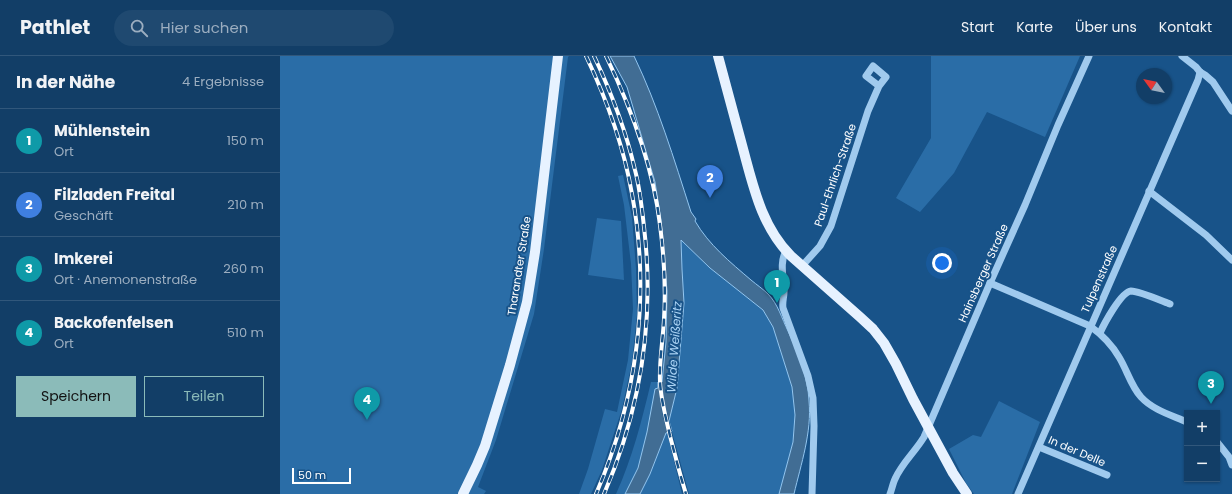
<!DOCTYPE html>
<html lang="de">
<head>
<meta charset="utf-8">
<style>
	:root { --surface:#123e67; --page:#1f4970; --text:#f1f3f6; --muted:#9caec0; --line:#31577b; --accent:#8bbbb9 }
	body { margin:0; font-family:Poppins,sans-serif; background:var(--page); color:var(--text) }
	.controls { position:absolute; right:12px; bottom:12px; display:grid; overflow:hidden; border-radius:0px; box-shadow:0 1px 3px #0004 }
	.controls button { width:36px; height:36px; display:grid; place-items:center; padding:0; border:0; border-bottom:1px solid var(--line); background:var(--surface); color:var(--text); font:20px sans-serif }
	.compass { position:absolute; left:856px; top:12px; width:36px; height:36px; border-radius:50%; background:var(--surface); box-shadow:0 1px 3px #0004; rotate:303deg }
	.scale { position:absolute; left:12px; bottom:10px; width:59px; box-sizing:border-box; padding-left:4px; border:2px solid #fff; border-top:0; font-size:11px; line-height:14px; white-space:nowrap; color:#fff; -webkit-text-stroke:3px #185389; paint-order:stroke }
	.you { position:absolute; left:662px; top:207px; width:14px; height:14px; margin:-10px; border:3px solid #fff; border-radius:50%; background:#1a73e8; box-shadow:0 0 0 6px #1a73e833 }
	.badge { display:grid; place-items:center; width:26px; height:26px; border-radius:50%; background:var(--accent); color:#fff; font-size:13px; font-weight:700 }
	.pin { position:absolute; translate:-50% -33px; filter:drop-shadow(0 1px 2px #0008) }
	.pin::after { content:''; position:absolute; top:21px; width:14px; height:12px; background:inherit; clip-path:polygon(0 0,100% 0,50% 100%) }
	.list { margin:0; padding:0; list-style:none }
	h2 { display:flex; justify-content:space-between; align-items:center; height:52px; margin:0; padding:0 16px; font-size:17px }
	h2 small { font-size:13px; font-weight:400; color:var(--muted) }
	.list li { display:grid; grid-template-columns:26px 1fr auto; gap:12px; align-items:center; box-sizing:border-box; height:64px; padding:0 16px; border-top:1px solid var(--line) }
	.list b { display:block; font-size:15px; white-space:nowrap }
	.list p { margin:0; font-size:13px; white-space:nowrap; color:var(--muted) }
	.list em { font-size:13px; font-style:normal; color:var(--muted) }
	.actions { display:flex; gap:8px; padding:12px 16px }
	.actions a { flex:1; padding:9px 0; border:1px solid var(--accent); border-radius:0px; text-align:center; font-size:14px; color:var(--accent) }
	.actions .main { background:var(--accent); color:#111 }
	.icon { flex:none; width:22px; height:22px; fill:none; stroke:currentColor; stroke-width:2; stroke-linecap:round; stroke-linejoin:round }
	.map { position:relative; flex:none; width:952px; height:438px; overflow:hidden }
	header { display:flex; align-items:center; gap:24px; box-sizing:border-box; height:56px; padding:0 20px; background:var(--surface); border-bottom:1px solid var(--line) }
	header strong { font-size:19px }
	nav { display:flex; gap:22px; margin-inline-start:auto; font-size:14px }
	.search { width:280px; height:36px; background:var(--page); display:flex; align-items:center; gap:10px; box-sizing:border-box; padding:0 14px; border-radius:22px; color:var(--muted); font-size:15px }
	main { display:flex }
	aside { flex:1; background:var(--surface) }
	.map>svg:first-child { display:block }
</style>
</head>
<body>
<header>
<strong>Pathlet</strong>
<div class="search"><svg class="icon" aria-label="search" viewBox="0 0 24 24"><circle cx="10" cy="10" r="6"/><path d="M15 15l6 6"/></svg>Hier suchen</div>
<nav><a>Start</a><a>Karte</a><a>Über uns</a><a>Kontakt</a></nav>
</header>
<main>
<aside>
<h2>In der Nähe<small>4 Ergebnisse</small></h2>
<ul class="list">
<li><span class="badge" style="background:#0f9aa8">1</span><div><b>Mühlenstein</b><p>Ort</p></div><em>150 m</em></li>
<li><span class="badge" style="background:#3f7fe0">2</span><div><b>Filzladen Freital</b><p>Geschäft</p></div><em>210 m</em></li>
<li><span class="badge" style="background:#0f9aa8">3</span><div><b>Imkerei</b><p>Ort · Anemonenstraße</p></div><em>260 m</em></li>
<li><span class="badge" style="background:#0f9aa8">4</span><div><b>Backofenfelsen</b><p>Ort</p></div><em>510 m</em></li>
</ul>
<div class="actions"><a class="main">Speichern</a><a>Teilen</a></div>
</aside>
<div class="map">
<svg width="952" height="438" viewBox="0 0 952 438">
	<rect width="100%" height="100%" fill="#185389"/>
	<!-- green -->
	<g fill="#2a6da7">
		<polygon points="0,0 289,0 288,1 264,193 254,258 216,384 198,431 206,435 204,438 0,438"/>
		<polygon points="651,0 800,0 765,81 707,56 674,117 640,156 616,142 651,82"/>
		<polygon points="343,119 352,161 356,213 357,259 352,306 342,353 322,414 311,438 299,438 308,413 325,353 337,356 348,304 353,253 351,208 344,149 338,120"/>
		<polygon points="317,162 341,165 344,224 308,219"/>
		<polygon points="401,184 430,212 483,254 493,271 512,331 515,359 513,386 499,438 409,438 389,365 397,332 404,247 402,213"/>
		<path d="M371 326H378V332L358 412 345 438H336C352 403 362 364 371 326Z"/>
		<polygon points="719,345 760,366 732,438 694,438 686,427 669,393 693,379 701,381"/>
		<polygon points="387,376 402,438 360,438 370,418 386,377"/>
	</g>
	<!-- water -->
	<path fill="#416d94" stroke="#93c6f0" d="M330 0H354C378 50 394 103 411 156L416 163 415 165C429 189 450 206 471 224 477 229 483 233 488 238 498 248 502 263 508 275 518 297 528 321 529 345 532 376 521 408 514 438H499L513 386 515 359 512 331 493 271 483 254 430 212 401 184 402 213 404 247 397 332 389 365 392 375 386 377 370 418 360 438H345L358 412 367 376 375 333 378 332V326H382L386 286 387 235 381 164 375 126 347 31Z"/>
	<!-- pier -->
	<polygon fill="#185389" points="378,326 382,326 384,345 392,375 387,376 382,356"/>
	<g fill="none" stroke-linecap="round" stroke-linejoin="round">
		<!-- minor -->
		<g stroke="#a0caee" stroke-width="7">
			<polyline points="902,0 916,11 920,16 925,19 933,26 952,55"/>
			<polyline points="869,135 926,179 952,204"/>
			<path d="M506 195C499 207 504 222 504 236 504 241 502 246 503 252L528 320 533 342 534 370 532 438"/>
			<polyline points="522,210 540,190 551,170 588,55 599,30 606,21 593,10 586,20 599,30"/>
			<path d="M710 227 810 270C821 278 832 289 839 301 847 314 851 330 861 341 873 354 891 359 907 366"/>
			<path d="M820 277C824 268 841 236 851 235 859 235 882 245 890 248"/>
			<polyline points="937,386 949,401 952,409"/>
			<polyline points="759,391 827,419"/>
			<path d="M610 438C612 433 613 427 615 423 622 407 635 396 644 381L710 227 745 149 778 69 809 0"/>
			<polyline points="738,438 918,24 920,16"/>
		</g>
		<!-- major -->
		<g stroke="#e7f2ff" stroke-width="10">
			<path d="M438 0C446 30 454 59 462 89 473 129 481 170 511 200L580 261 593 273 604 287 616 308 633 343 673 417 687 438"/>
			<polyline points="183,438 197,409 205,390 230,309 247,246 255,196 278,0"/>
		</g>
		<defs>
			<g id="rail">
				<path d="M306 0C326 42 344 92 352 138 371 240 357 343 316 438"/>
				<path d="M314 0C331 36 346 75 355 114 360 133 362 152 364 171 375 264 361 352 324 438"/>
				<path d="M326 0C352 54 373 110 380 169 384 200 386 232 384 263 383 284 379 305 380 326 381 344 386 362 390 380 395 399 400 419 406 438"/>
			</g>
		</defs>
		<!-- rail casing -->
		<use href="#rail" stroke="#fff" stroke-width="4"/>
		<!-- rail -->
		<use href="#rail" stroke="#185389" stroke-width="2.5" stroke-dasharray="8" stroke-linecap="butt"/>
	</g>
	<g text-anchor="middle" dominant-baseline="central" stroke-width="4" stroke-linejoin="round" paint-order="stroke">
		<!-- street labels -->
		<g font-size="11" fill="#fff" stroke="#185389">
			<text transform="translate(555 119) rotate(-71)">Paul-Ehrlich-Straße</text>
			<text transform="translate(239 210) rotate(-81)">Tharandter Straße</text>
			<text transform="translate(703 217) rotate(-66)">Hainsberger Straße</text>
			<text transform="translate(819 223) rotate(-66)">Tulpenstraße</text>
			<text transform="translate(797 395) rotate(23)">In der Delle</text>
		</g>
		<!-- water labels -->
		<g font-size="12" font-style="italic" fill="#acd4f5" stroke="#185389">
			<text transform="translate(394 291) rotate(-86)">Wilde Weißeritz</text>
		</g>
	</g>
</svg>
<div class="controls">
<button>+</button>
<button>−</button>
</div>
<svg class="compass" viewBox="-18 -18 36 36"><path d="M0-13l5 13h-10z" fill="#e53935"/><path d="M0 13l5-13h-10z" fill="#9caec0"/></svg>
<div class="scale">50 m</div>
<div class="you"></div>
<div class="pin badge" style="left:497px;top:247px;background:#0f9aa8">1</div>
<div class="pin badge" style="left:430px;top:142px;background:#3f7fe0">2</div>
<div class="pin badge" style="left:931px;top:348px;background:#0f9aa8">3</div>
<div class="pin badge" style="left:87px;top:364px;background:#0f9aa8">4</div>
</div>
</main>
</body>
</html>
